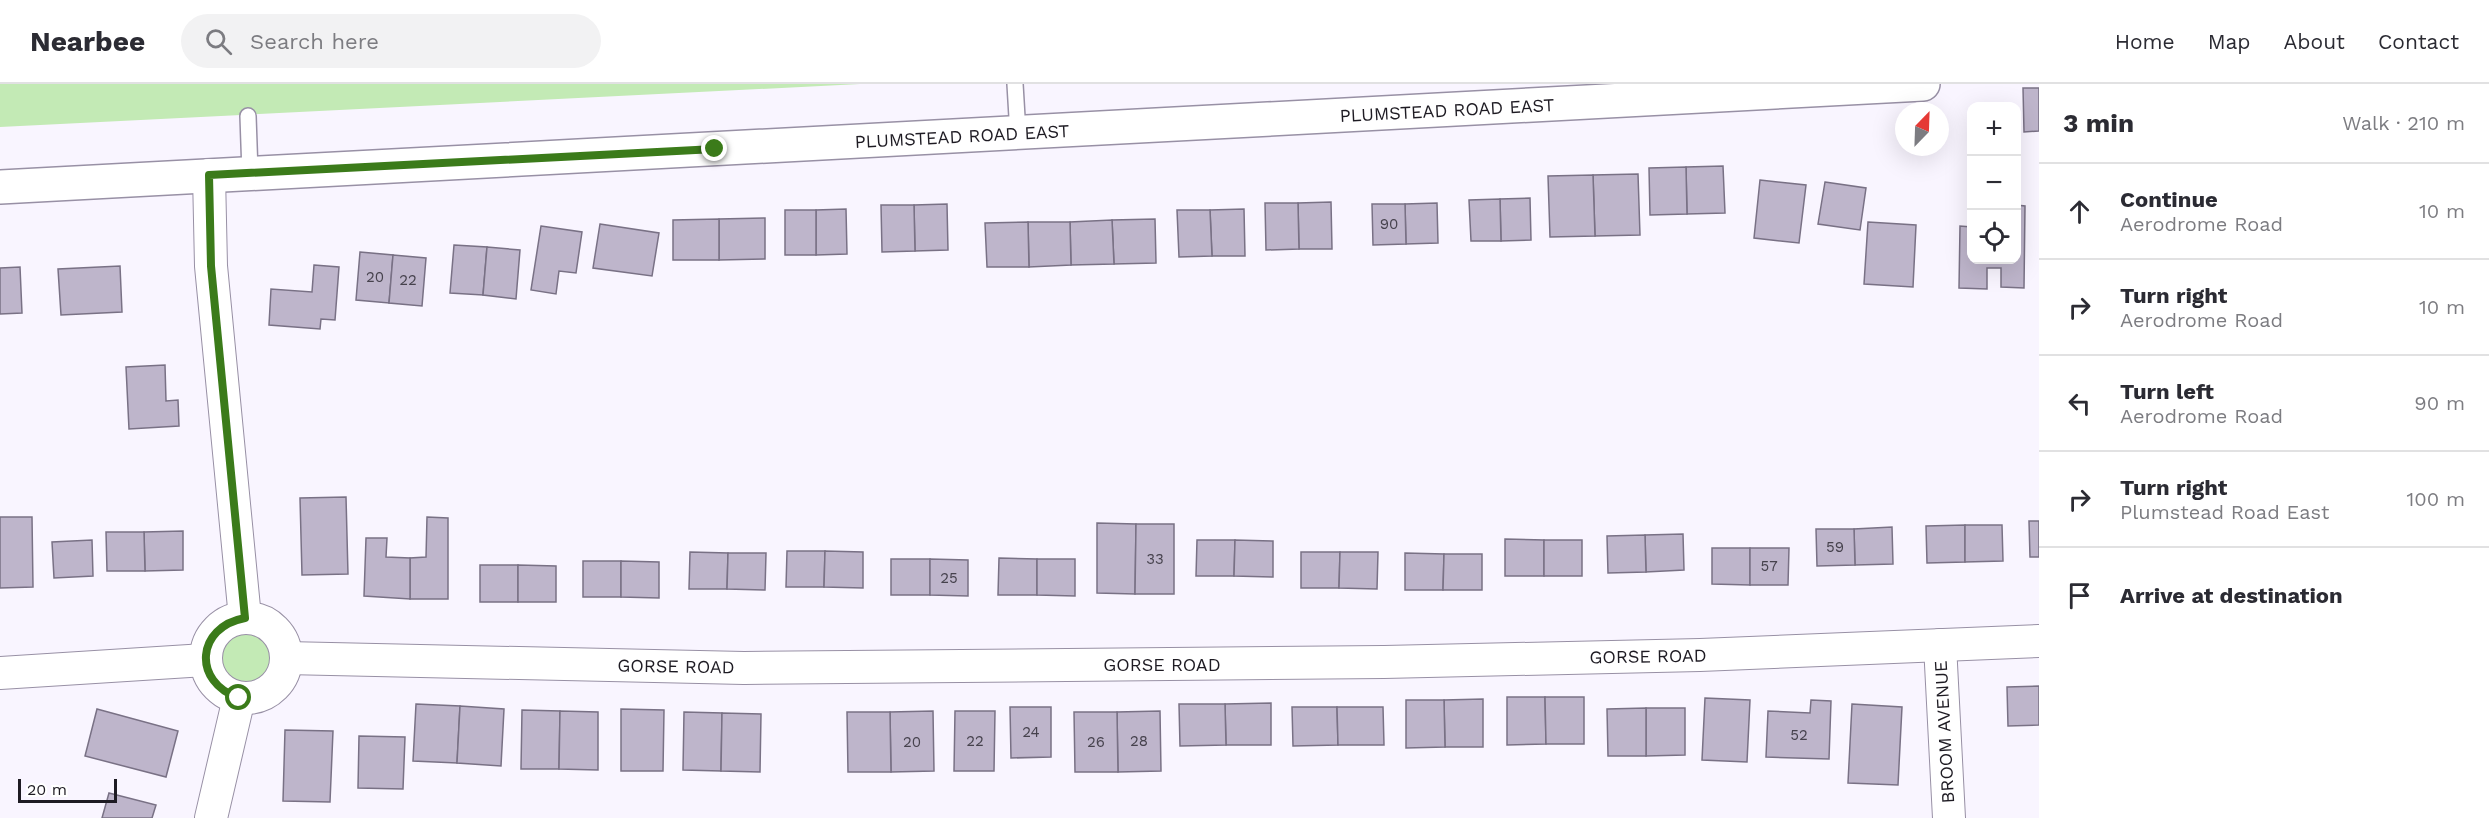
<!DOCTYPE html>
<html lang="en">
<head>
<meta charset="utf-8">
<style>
	:root { --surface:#fff; --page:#f2f2f3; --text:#2b2b33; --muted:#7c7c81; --line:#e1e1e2 }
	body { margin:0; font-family:"Work Sans",sans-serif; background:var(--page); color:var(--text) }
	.controls { position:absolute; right:18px; top:18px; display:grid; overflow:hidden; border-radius:12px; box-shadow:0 6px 24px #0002 }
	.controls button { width:54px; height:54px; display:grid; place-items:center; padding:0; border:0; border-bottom:2px solid var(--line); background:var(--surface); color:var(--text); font:30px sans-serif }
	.compass { position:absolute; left:1895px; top:18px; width:54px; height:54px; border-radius:50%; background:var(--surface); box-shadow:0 6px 24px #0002; rotate:23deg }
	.scale { position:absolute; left:18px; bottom:15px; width:99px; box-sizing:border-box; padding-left:6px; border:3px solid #1e1b23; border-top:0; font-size:16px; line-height:21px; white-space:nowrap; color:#1e1b23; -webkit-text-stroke:4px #fff; paint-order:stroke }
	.stop { position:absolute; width:18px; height:18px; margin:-14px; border:4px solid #3b7b1a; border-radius:50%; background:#fff }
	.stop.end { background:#3b7b1a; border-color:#fff; box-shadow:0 2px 6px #0008 }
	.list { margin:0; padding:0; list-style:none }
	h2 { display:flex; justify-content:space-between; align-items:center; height:78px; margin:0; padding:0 24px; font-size:26px }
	h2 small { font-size:20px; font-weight:400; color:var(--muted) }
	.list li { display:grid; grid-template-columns:39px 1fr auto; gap:18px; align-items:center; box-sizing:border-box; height:96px; padding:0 24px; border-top:2px solid var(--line) }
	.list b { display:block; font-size:22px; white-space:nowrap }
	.list p { margin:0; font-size:20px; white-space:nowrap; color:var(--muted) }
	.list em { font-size:20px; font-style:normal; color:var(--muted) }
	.icon { flex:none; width:33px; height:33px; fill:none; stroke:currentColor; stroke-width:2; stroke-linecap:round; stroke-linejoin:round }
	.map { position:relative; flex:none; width:2039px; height:734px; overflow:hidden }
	header { display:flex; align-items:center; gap:36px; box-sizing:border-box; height:84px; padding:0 30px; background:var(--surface); border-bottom:2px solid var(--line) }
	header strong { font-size:28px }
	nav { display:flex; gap:33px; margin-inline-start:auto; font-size:21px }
	.search { width:420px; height:54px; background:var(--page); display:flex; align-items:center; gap:15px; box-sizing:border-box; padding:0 21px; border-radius:33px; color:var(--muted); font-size:22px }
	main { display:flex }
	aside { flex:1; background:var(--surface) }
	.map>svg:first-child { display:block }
</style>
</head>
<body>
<header>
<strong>Nearbee</strong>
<div class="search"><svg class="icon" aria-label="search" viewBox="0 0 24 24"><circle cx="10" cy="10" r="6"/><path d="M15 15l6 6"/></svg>Search here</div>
<nav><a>Home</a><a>Map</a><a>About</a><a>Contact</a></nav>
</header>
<main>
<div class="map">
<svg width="2039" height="734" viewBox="0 0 2039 734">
	<rect width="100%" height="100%" fill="#f9f5ff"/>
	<!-- green -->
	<g fill="#c3eab5">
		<polygon points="0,0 860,0 0,43"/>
		<circle cx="246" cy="573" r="25"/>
	</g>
	<!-- building -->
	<g fill="#beb5cb" stroke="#797185" stroke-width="1.5">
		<polygon points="2023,4 2039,4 2039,47 2024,48"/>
		<polygon points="1723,82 1725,129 1687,130 1686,83"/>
		<polygon points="1686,83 1687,130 1650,131 1649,84"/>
		<polygon points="1638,90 1640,151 1595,152 1593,91"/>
		<polygon points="1593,91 1595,152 1550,153 1548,92"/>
		<polygon points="1760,96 1806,101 1799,159 1754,154"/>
		<polygon points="1825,98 1866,104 1860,146 1818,140"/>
		<polygon points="1530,114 1531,156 1501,157 1500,115"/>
		<polygon points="1500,115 1501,157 1471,157 1469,116"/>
		<polygon points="1331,118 1332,165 1299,165 1298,119"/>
		<polygon points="1265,119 1298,119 1299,165 1266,166"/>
		<polygon points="1437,119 1438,159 1406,160 1405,120"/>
		<polygon points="947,120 948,166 915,167 914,121"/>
		<polygon points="1372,120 1405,120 1406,160 1373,161"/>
		<polygon points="881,121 914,121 915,167 882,168"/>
		<polygon points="2016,121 2025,122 2024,204 2001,203 2001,184 1987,184 1987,205 1959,204 1960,142 1972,143 1972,176 2016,176"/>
		<polygon points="846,125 847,170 816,171 816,126"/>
		<polygon points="1244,125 1245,172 1212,172 1210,126"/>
		<rect x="785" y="126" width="31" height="45"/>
		<polygon points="1177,126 1210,126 1212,172 1179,173"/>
		<polygon points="765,134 765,175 719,176 719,135"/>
		<polygon points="719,135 719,176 673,176 673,136"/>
		<polygon points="1155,135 1156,179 1114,180 1112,136"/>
		<polygon points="1112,136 1114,180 1071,181 1070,138"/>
		<polygon points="1028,138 1070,138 1071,181 1029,183"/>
		<polygon points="1028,138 1029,183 987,183 985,139"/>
		<polygon points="1868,138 1916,141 1913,203 1864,200"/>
		<polygon points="600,140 659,149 652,192 593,184"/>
		<polygon points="541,142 582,148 576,189 559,187 556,210 531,206"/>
		<polygon points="454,161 487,163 483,211 450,209"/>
		<polygon points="487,163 520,166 516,215 483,211"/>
		<polygon points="360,168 393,171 389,219 356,216"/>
		<polygon points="393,171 426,174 422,222 389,219"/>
		<polygon points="314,181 339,183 335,236 321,235 320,245 269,241 271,205 312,208"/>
		<polygon points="120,182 122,228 61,231 58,185"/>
		<polygon points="20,183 22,229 0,230 0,184"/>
		<polygon points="165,281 166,317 178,316 179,342 129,345 126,283"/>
		<polygon points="346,413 348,490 302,491 300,414"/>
		<polygon points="0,433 32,433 33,503 0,504"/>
		<polygon points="427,433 448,434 448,515 410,515 410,474 426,473"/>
		<polygon points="2029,437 2039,437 2039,473 2030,473"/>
		<polygon points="1097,439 1136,440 1135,510 1097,509"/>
		<polygon points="1136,440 1174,440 1174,510 1135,510"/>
		<polygon points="1965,441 1965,478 1927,479 1926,442"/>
		<polygon points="1965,441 2002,441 2003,477 1965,478"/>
		<polygon points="1892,443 1893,480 1855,481 1854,445"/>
		<polygon points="1816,445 1854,445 1855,481 1817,482"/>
		<polygon points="183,447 183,486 145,487 144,448"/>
		<polygon points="106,448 144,448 145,487 107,487"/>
		<polygon points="1683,450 1684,486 1646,488 1645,451"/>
		<polygon points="1645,451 1646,488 1608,489 1607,452"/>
		<polygon points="366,454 387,454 386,473 410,474 410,515 364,512"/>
		<polygon points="1505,455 1544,456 1544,492 1505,492"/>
		<polygon points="92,456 93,492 54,494 52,458"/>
		<polygon points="1197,456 1235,456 1234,492 1196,492"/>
		<polygon points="1235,456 1273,457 1273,493 1234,492"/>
		<rect x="1544" y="456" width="38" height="36"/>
		<polygon points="1712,464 1750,464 1750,501 1712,500"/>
		<polygon points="1750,464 1789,464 1788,501 1750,501"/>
		<polygon points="787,467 825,467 824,503 786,503"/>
		<polygon points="825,467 863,468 863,504 824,503"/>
		<polygon points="690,468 728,469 727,505 689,505"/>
		<polygon points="1301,468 1340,468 1339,504 1301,504"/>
		<polygon points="1340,468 1378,468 1377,505 1339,504"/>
		<polygon points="728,469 766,469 765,506 727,505"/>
		<polygon points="1405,469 1444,470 1443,506 1405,506"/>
		<polygon points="1444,470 1482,470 1482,506 1443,506"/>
		<polygon points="999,474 1037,475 1037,511 998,511"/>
		<rect x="891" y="475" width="39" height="36"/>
		<polygon points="930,475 968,476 968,512 930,511"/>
		<polygon points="1037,475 1075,475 1075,512 1037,511"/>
		<rect x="583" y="477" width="38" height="36"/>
		<polygon points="621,477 659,478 659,514 621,513"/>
		<rect x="480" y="481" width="38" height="37"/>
		<polygon points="518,481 556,482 556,518 518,518"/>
		<polygon points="2039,602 2039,641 2008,642 2007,603"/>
		<polygon points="1507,613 1545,613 1546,660 1507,661"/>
		<polygon points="1545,613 1584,613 1584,660 1546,660"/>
		<polygon points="1705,614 1750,616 1747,678 1702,676"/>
		<polygon points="1483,615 1483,663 1445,663 1444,616"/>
		<polygon points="1406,616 1444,616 1445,663 1406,664"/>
		<polygon points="1811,616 1831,617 1829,675 1766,673 1768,627 1810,629"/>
		<polygon points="1271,619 1271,661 1226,661 1225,620"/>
		<polygon points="416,620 460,622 457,679 413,677"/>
		<polygon points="1179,620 1225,620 1226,661 1180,662"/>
		<polygon points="1852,620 1902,623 1898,701 1848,699"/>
		<polygon points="460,622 504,625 501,682 457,679"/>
		<polygon points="1010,623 1051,623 1051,673 1011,674"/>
		<polygon points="1292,623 1337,623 1338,661 1293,662"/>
		<polygon points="1337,623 1383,623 1384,661 1338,661"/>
		<polygon points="1646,624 1685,624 1685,671 1646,672"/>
		<polygon points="1646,624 1646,672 1608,672 1607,625"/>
		<polygon points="97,625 178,647 166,693 85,672"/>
		<polygon points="621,625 664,626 663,687 621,687"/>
		<polygon points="522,626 560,627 559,685 521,685"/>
		<polygon points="560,627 598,628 598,686 559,685"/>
		<polygon points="933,627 934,687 891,688 890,628"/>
		<polygon points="955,627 995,627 994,687 954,687"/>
		<polygon points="1160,627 1161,687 1118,688 1117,628"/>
		<polygon points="684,628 722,629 721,687 683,686"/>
		<polygon points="847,628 890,628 891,688 848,688"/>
		<polygon points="1074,628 1117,628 1118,688 1075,688"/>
		<polygon points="722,629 761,630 760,688 721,687"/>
		<polygon points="285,646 333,647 330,718 283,717"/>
		<polygon points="359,652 405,653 403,705 358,704"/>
		<polygon points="109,709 156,721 152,734 102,734"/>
	</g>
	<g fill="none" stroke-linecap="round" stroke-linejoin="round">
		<defs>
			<g id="service">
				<polyline points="1015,0 1018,50"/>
				<polyline points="248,32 250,89"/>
			</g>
			<g id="minor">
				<polyline points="209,91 211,182 245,534"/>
				<circle cx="246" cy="574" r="40"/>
				<polyline points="1940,561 1949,734"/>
				<polyline points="286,574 744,584 1384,578 1700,571 2039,557"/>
				<polyline points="0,589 205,576"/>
				<polyline points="211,734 239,614"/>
			</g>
			<polyline id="tertiary" points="0,103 1923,0"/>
		</defs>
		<!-- service casing -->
		<use href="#service" stroke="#9890a5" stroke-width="18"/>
		<!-- minor casing -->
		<use href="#minor" stroke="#9890a5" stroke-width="34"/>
		<!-- tertiary casing -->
		<use href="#tertiary" stroke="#9890a5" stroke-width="36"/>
		<!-- service -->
		<use href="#service" stroke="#fff" stroke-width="15"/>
		<!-- minor -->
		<use href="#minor" stroke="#fff" stroke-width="32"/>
		<!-- tertiary -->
		<use href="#tertiary" stroke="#fff" stroke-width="33"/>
	</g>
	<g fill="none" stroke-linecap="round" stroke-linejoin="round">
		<!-- route -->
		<path stroke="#3b7b1a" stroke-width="8" d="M239 614C192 598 196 543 245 534L211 182 209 91 715 65"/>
	</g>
	<g text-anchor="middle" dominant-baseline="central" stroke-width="4.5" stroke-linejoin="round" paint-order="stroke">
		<!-- number labels -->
		<g font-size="15" fill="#46424d">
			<text x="1389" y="140">90</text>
			<text x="375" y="193">20</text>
			<text x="408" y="196">22</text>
			<text x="1835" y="463">59</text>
			<text x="1155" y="475">33</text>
			<text x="1769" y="482">57</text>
			<text x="949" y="494">25</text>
			<text x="1031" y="648">24</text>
			<text x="1799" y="651">52</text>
			<text x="975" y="657">22</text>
			<text x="1139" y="657">28</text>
			<text x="912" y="658">20</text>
			<text x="1096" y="658">26</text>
		</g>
		<!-- street labels -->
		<g font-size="18" fill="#1e1b23" stroke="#fff">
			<text transform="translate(1447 26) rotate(-3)">PLUMSTEAD ROAD EAST</text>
			<text transform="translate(962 52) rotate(-3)">PLUMSTEAD ROAD EAST</text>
			<text transform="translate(1648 572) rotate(-1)">GORSE ROAD</text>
			<text x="1162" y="580">GORSE ROAD</text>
			<text transform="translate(676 582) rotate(1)">GORSE ROAD</text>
			<text transform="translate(1944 648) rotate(-93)">BROOM AVENUE</text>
		</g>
	</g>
</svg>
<div class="controls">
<button>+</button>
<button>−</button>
<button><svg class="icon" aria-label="locate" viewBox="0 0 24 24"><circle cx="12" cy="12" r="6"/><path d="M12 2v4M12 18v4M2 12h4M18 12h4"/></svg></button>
</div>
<svg class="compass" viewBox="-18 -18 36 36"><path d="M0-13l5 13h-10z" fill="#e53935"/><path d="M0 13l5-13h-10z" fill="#7c7c81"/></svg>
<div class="scale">20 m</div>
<div class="stop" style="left:239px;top:614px"></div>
<div class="stop end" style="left:715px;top:65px"></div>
</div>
<aside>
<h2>3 min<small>Walk · 210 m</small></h2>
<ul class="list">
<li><svg class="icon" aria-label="ahead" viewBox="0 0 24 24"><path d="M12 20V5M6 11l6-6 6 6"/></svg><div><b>Continue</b><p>Aerodrome Road</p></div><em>10 m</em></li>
<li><svg class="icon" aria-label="right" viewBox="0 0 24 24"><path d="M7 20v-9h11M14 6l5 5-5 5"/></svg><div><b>Turn right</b><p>Aerodrome Road</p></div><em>10 m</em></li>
<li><svg class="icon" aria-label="left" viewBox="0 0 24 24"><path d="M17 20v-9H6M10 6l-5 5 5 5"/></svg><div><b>Turn left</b><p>Aerodrome Road</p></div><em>90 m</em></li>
<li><svg class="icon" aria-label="right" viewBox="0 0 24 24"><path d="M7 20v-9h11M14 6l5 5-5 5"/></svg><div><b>Turn right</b><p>Plumstead Road East</p></div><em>100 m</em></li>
<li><svg class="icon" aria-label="arrive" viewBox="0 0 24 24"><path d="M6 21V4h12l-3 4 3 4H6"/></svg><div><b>Arrive at destination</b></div></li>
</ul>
</aside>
</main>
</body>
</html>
